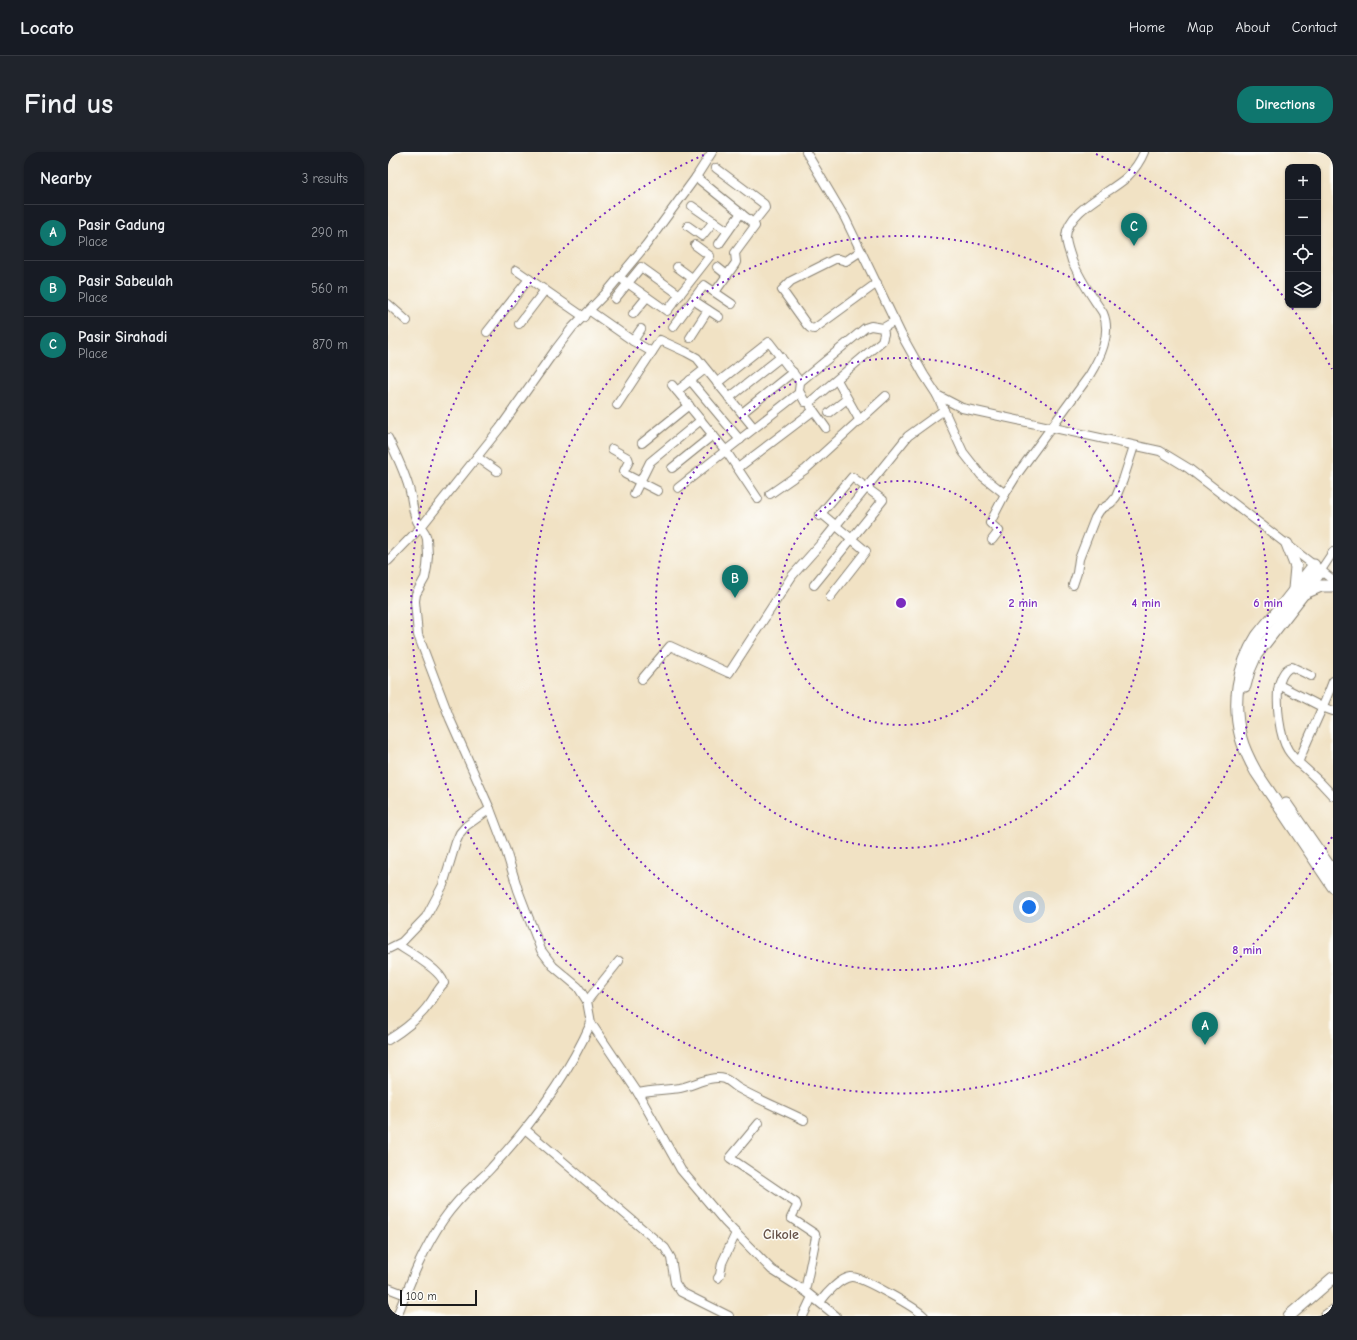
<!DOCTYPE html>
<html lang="en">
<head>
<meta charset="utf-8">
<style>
	:root { --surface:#171b24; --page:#20242c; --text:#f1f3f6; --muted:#9ea1a6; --line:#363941; --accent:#0f766e }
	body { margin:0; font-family:"Comic Neue",sans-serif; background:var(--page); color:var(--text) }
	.controls { position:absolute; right:12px; top:12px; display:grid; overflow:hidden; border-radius:8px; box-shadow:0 1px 3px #0004 }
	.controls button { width:36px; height:36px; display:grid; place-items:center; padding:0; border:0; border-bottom:1px solid var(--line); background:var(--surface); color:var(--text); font:20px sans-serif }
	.scale { position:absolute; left:12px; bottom:10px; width:77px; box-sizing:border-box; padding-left:4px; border:2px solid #1c1c1c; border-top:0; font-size:11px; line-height:14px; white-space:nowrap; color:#1c1c1c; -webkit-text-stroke:3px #fdfcf7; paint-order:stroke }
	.you { position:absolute; left:641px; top:755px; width:14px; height:14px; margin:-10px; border:3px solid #fff; border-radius:50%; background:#1a73e8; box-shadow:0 0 0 6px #1a73e833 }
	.badge { display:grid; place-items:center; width:26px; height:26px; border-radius:50%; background:var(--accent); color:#fff; font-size:13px; font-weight:700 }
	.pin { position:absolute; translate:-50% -33px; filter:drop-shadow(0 1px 2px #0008) }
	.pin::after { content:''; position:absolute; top:21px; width:14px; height:12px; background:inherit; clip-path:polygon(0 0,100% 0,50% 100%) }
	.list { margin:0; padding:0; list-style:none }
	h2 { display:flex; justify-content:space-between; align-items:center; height:52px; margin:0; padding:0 16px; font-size:17px }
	h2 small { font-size:13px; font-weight:400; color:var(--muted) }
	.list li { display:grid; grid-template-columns:26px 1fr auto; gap:12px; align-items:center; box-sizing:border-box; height:56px; padding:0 16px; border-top:1px solid var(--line) }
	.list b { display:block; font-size:15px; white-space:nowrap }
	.list p { margin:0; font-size:13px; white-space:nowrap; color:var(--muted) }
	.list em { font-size:13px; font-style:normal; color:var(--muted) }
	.icon { flex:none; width:22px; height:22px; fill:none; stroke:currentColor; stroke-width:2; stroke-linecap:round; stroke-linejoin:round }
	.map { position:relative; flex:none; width:945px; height:1164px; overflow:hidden; border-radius:16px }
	header { display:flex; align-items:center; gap:24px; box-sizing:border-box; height:56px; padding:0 20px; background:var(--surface); border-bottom:1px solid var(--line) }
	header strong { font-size:19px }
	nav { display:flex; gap:22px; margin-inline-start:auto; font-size:14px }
	.intro { display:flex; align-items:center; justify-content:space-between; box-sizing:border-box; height:96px; padding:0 24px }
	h1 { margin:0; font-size:28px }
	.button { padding:10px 18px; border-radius:16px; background:var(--accent); color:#fff; font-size:14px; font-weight:700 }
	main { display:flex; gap:24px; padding:0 24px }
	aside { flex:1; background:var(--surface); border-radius:16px; box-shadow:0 1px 3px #0004 }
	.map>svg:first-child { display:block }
</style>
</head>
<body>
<header>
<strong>Locato</strong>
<nav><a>Home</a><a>Map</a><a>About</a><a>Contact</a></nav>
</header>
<div class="intro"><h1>Find us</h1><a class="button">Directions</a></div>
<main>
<aside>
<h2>Nearby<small>3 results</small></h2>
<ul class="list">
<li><span class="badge">A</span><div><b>Pasir Gadung</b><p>Place</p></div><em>290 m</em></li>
<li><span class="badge">B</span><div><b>Pasir Sabeulah</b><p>Place</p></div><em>560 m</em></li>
<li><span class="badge">C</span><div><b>Pasir Sirahadi</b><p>Place</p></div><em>870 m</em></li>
</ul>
</aside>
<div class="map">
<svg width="945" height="1164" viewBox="0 0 945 1164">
	<rect width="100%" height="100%" fill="#fdfcf7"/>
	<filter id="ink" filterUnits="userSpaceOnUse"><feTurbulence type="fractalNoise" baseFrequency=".025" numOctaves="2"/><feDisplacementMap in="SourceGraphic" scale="8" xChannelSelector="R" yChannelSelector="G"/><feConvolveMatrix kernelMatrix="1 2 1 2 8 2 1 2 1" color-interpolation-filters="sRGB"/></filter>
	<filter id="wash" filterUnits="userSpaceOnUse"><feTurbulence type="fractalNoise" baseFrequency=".012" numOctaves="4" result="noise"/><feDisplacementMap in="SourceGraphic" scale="16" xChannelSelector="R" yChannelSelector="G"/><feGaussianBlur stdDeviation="0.9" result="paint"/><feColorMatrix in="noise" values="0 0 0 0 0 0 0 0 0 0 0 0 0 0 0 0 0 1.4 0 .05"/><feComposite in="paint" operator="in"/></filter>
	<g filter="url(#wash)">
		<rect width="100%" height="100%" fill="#f1e2c4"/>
	</g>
	<g filter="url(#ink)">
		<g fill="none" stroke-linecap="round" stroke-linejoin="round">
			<defs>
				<g id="minor">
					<polyline points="324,0 308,25 258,93 218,141 184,176 168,197 112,276 33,375 37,381 39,387 40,403 39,415 37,426 28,442 27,449 30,483 62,567 102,657 118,699 130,738 153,798 165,814 190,835 199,849 203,871 250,941 293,1018 337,1070 384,1118 417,1139 448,1164"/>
					<polyline points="418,0 457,66 513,182 536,223 549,243 574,256 772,299 800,316 945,428"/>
					<polyline points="328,16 376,52 377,56 365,71"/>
					<polyline points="308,25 365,71 367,74 347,101 348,110 347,112 327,140"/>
					<polyline points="304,54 340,79"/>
					<polyline points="300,74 314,84 326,69"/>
					<polyline points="331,92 353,61"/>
					<polyline points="473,99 458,109 451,107 447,107 403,129 394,138 419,173 422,176 426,177 489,131"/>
					<polyline points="289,115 304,126"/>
					<polyline points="329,115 339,123"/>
					<polyline points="128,118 196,165"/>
					<polyline points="231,125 279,159 322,104 307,93"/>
					<polyline points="227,147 253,115 292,143"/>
					<polyline points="305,148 331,165"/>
					<polyline points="0,152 19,169"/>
					<polyline points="202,159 245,189 253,177"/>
					<polyline points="245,162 259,145"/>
					<polyline points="131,172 157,138"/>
					<polyline points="285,175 316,133 344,152"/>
					<polyline points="495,176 496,182 494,189 422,250 417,250 411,239 412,230 477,176 483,174 495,176 507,169"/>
					<polyline points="99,180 141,127"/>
					<polyline points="302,186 320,158"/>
					<polyline points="245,189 264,200"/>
					<polyline points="302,228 352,288"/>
					<polyline points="449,228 472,269"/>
					<polyline points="329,231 381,190 412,230"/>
					<polyline points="284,233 338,299 370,347"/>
					<polyline points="289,239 317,217"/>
					<path d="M549 243 575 300 593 323 617 342 630 321 701 224C712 206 724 182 715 161 712 156 708 151 705 146 697 134 690 122 684 109 682 101 678 93 678 85 679 58 722 41 739 25 747 17 752 10 756 0"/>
					<polyline points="341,246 393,205"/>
					<polyline points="229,253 272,188 298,200 309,206 366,276"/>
					<polyline points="423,255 438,276"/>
					<polyline points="354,261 405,220"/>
					<polyline points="441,261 459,247"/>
					<path d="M0 286C8 302 16 319 21 336 25 348 24 365 33 375L0 409"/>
					<polyline points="254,291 301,253"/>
					<polyline points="224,297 240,306 241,309 236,319 237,322 270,339"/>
					<polyline points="89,305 109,319"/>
					<polyline points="284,316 325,283"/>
					<polyline points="350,316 425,259"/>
					<polyline points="290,336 411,241"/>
					<polyline points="246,342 262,310 313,268"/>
					<polyline points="382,342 418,317 498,244"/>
					<polyline points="434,362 478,399 442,445"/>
					<polyline points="604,388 611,379 602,371 617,342"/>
					<polyline points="933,418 945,400"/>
					<polyline points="426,433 495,348 464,325 431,364"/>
					<polyline points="685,433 689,421 691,407 707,366 712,358 723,351 728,345 735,328 746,294"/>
					<path d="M923 524 904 515C895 517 891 530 890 538 889 555 891 583 900 598 905 606 912 612 919 618 927 625 938 636 945 644"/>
					<polyline points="254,527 282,494 341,521 404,424 437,387 520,284 556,258"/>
					<polyline points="891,533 934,555 945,559"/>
					<path d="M910 611C921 583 935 557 945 529"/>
					<polyline points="0,797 14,790 38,765 55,733 68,690 72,681 78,674 102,657"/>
					<polyline points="199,849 231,809"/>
					<path d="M0 888C16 878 31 867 42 851 47 844 50 837 56 831 53 818 21 800 10 793"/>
					<path d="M250 941C264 938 278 938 292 936 307 933 322 923 337 927 342 929 345 933 350 936 371 948 394 957 416 968"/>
					<polyline points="371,971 342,1006 408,1051 409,1054 403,1066 427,1082 428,1085 417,1139"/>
					<polyline points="138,978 277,1096 283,1106 287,1131 293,1140 341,1164"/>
					<polyline points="330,1126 332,1123 334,1111 348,1081"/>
					<polyline points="0,1136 18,1143"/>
					<path d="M432 1150C438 1142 452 1126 463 1125 473 1124 528 1156 536 1164"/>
					<path d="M9 1164C22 1131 35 1097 55 1068 64 1055 77 1041 89 1030 94 1025 100 1020 104 1015 144 972 179 925 203 871"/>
					<polyline points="415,1164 424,1145"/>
				</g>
				<g id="highway">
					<polyline points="899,392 908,415 906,437"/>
					<path d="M926 413C913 429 901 445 888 461 882 468 875 476 869 484 849 515 844 551 853 586 856 598 862 609 868 620L945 735"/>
					<polyline points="917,441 933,434 945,434"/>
					<polyline points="857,534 861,519 868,503 933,419"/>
					<polyline points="898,652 945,720"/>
					<polyline points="901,1164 945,1126"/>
					<polyline points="938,1164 945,1159"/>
				</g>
			</defs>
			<!-- minor casing -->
			<use href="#minor" stroke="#867f70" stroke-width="10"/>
			<!-- highway casing -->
			<use href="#highway" stroke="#867f70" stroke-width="13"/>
			<!-- minor -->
			<use href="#minor" stroke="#fff" stroke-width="8"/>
			<!-- highway -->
			<use href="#highway" stroke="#fff" stroke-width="11"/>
		</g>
	</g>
	<!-- distance rings -->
	<g fill="none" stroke="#7b2cbf" stroke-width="2" stroke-dasharray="2 4">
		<circle cx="513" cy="451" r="122"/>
		<circle cx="513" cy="451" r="245"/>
		<circle cx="513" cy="451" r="367"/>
		<path d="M944 685A490 490 0 1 1 318 2M708 2A490 490 0 0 1 899 149M904 156A490 490 0 0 1 944 217"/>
	</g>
	<g text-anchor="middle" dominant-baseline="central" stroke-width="3" stroke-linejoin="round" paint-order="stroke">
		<!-- quarter labels -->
		<g font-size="14" font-weight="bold" fill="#665249" stroke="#fdfcf7">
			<text x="393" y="1082">Cikole</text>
		</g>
	</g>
	<circle cx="513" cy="451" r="6" fill="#7b2cbf" stroke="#fdfcf7" stroke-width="2"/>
	<g font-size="12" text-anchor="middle" font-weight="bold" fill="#7b2cbf" stroke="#fdfcf7" stroke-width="3" stroke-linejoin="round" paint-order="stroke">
		<text x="635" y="455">2 min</text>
		<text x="758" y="455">4 min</text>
		<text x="880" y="455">6 min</text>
		<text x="859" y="802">8 min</text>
	</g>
</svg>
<div class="controls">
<button>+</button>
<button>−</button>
<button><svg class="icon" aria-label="locate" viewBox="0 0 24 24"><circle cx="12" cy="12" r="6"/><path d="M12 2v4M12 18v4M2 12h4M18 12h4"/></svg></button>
<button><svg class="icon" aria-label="layers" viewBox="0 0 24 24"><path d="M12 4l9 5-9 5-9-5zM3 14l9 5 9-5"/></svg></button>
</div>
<div class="scale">100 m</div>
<div class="you"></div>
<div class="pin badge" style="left:817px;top:893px">A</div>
<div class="pin badge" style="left:347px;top:446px">B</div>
<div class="pin badge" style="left:746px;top:94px">C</div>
</div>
</main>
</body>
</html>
